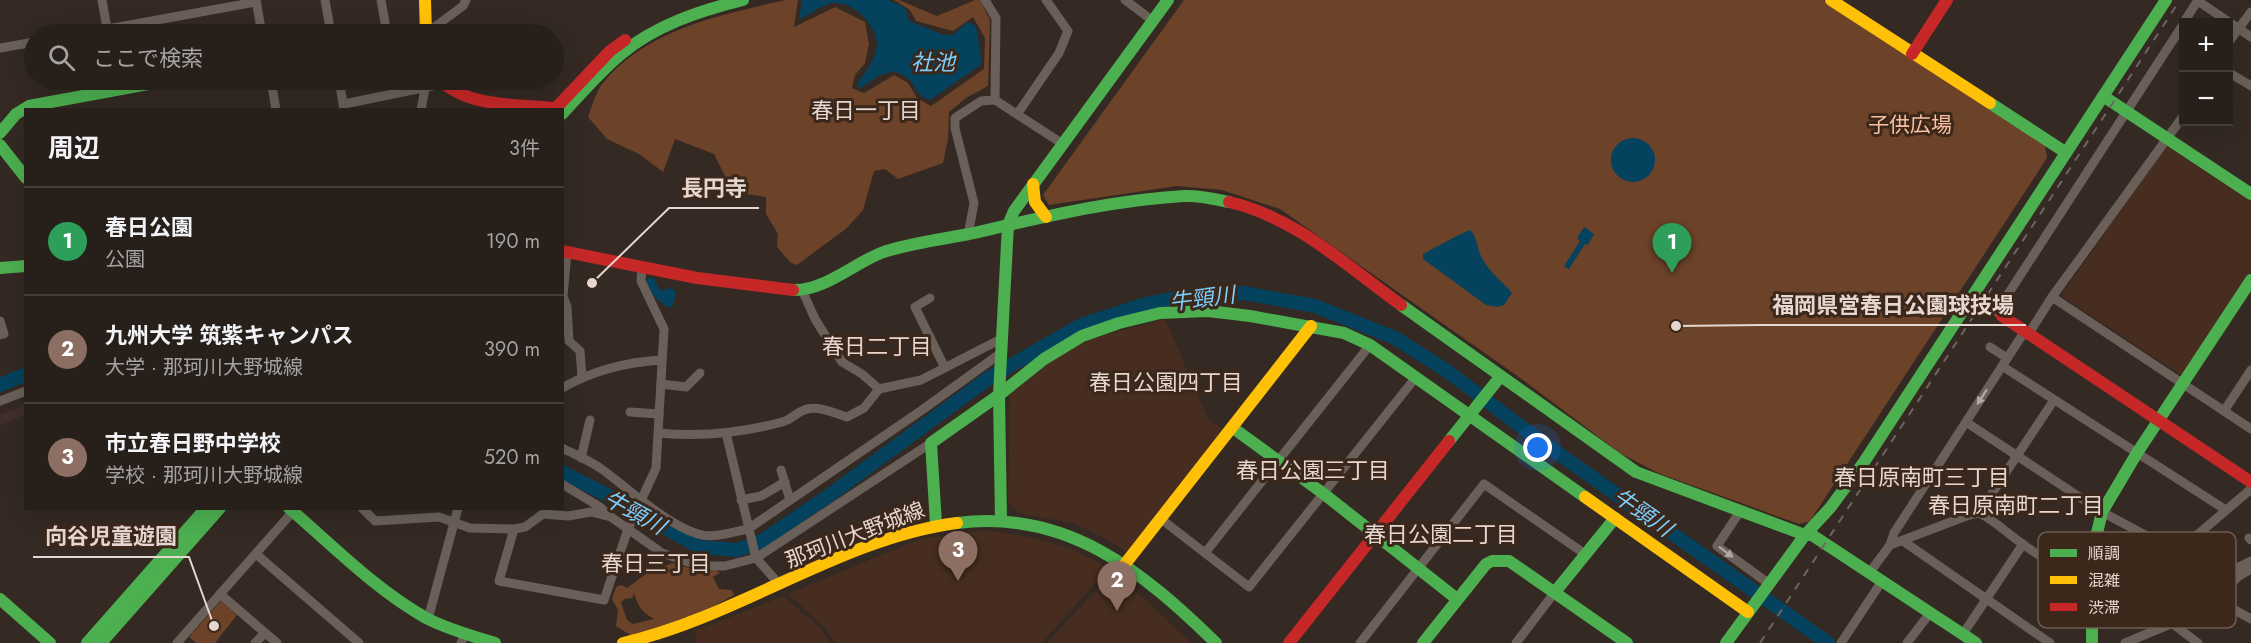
<!DOCTYPE html>
<html lang="ja">
<head>
<meta charset="utf-8">
<style>
	:root { --surface:#271f1a; --page:#2f2723; --text:#f1f3f6; --muted:#a4a2a2; --line:#433d39; --accent:#b45309 }
	body { margin:0; font-family:Jost,"Noto Sans JP",sans-serif; background:var(--page); color:var(--text) }
	.controls { position:absolute; right:18px; top:18px; display:grid; overflow:hidden; border-radius:0px; box-shadow:0 6px 24px #0002 }
	.controls button { width:54px; height:54px; display:grid; place-items:center; padding:0; border:0; border-bottom:2px solid var(--line); background:var(--surface); color:var(--text); font:30px sans-serif }
	.you { position:absolute; left:1538px; top:448px; width:21px; height:21px; margin:-15px; border:4px solid #fff; border-radius:50%; background:#1a73e8; box-shadow:0 0 0 9px #1a73e833 }
	.badge { display:grid; place-items:center; width:39px; height:39px; border-radius:50%; background:var(--accent); color:#fff; font-size:20px; font-weight:700 }
	.pin { position:absolute; translate:-50% -50px; filter:drop-shadow(0 2px 3px #0008) }
	.pin::after { content:''; position:absolute; top:32px; width:21px; height:18px; background:inherit; clip-path:polygon(0 0,100% 0,50% 100%) }
	.list { margin:0; padding:0; list-style:none }
	h2 { display:flex; justify-content:space-between; align-items:center; height:78px; margin:0; padding:0 24px; font-size:26px }
	h2 small { font-size:20px; font-weight:400; color:var(--muted) }
	.list li { display:grid; grid-template-columns:39px 1fr auto; gap:18px; align-items:center; box-sizing:border-box; height:108px; padding:0 24px; border-top:2px solid var(--line) }
	.list b { display:block; font-size:22px; white-space:nowrap }
	.list p { margin:0; font-size:20px; white-space:nowrap; color:var(--muted) }
	.list em { font-size:20px; font-style:normal; color:var(--muted) }
	.icon { flex:none; width:33px; height:33px; fill:none; stroke:currentColor; stroke-width:2; stroke-linecap:round; stroke-linejoin:round }
	.map { position:relative; flex:none; width:2251px; height:643px; overflow:hidden }
	.search { position:absolute; background:var(--surface); box-shadow:0 6px 24px #0002; left:24px; top:24px; width:540px; height:66px; display:flex; align-items:center; gap:15px; box-sizing:border-box; padding:0 21px; border-radius:33px; color:var(--muted); font-size:22px }
	.panel { position:absolute; background:var(--surface); box-shadow:0 6px 24px #0002; left:24px; top:108px; width:540px; height:402px; border-radius:0px }
	.map>svg:first-child { display:block }
</style>
</head>
<body>
<div class="map">
<svg width="2251" height="643" viewBox="0 0 2251 643">
	<rect width="100%" height="100%" fill="#342923"/>
	<!-- commercial -->
	<polygon fill="#402d2e" points="25,405 25,415 0,425 0,415"/>
	<!-- built -->
	<g fill="#462d1f">
		<polygon points="2167,145 2251,200 2251,272 2183,375 2181,375 2063,297 2062,294"/>
		<polygon points="1165,319 1208,419 1224,429 1127,552 1108,540 1076,524 1018,513 1008,503 1010,394 1056,357 1091,339"/>
		<polygon points="979,531 991,531 1030,537 1074,550 1109,568 1041,643 835,643 825,628 788,594 920,539"/>
		<polygon points="1114,571 1124,580 1191,643 1047,643"/>
		<polygon points="784,596 823,631 830,643 696,643 695,631"/>
	</g>
	<!-- green -->
	<g fill="#6c4228" fill-rule="evenodd">
		<path d="M786 0H798L794 27 835 7 865 22 869 44 865 63 855 75 852 88 864 93 894 75 908 83 917 98 931 106 984 69 985 38 973 17 953 31 916 21 910 10 894 0H899L937 16 975 0H980L990 20 988 86 966 98 949 112 948 139 943 163 898 179 885 169 874 171 863 210 847 228 797 265 791 263 777 247 778 234 766 214V197L733 192 714 154 675 139 663 172 639 154 607 139 588 117C592 106 596 91 603 83 646 29 723 14 786 0Z"/>
		<polygon points="1184,0 1823,0 2045,145 2047,158 1810,521 1799,524 1658,473 1620,453 1523,380 1280,209 1222,190 1177,186 1049,205 1043,195"/>
		<path d="M673 563 705 573 715 570 720 573 713 577 719 589 732 590 734 595 693 617H685L664 627 632 636 616 626 618 610 612 599 616 587 621 585 627 588 650 571ZM634 593C638 607 642 612 654 619L633 624 627 620 621 603 624 599 632 598Z"/>
		<polygon points="221,601 237,615 215,643 196,643 189,637"/>
	</g>
	<!-- water -->
	<g fill="#05425d">
		<path d="M802 0H888L905 8 909 21 944 35H953L967 22 976 26 982 64 930 100 922 97 908 78 895 71 880 75 859 89 858 82C866 72 877 57 877 44 876 24 854 1 833 3 821 5 811 14 799 19Z"/>
		<circle cx="1633" cy="160" r="22"/>
		<polygon points="1584,227 1594,234 1588,245 1585,244 1569,269 1564,266 1580,241 1577,238"/>
		<path d="M1470 230C1477 236 1477 248 1481 256 1488 271 1502 281 1512 293L1504 305 1498 307 1486 305 1423 259V254C1439 246 1453 237 1470 230Z"/>
		<path d="M650 277 654 278 660 291 669 288 675 290 676 295 672 307 668 308C657 299 649 294 646 280Z"/>
	</g>
	<g fill="none" stroke-linecap="round" stroke-linejoin="round">
		<!-- river -->
		<g stroke="#05425d" stroke-width="14">
			<polyline points="0,385 26,374"/>
			<polyline points="562,472 617,500 699,547 737,550 762,541 831,494 989,378 1081,325 1146,304 1181,297 1244,293 1315,306 1395,338 1447,371 1539,440 1828,643"/>
		</g>
		<!-- street -->
		<g stroke="#6a6059" stroke-width="9">
			<polyline points="102,0 108,34"/>
			<polyline points="256,0 262,34"/>
			<polyline points="325,0 331,34"/>
			<polyline points="381,0 387,34"/>
			<polyline points="985,0 996,18 995,100 1063,144"/>
			<polyline points="1125,0 1153,21"/>
			<polyline points="2198,1 2251,37"/>
			<polyline points="2184,22 2198,0"/>
			<polyline points="80,34 256,2"/>
			<polyline points="425,34 463,6 466,0"/>
			<polyline points="2228,43 2251,12"/>
			<polyline points="0,48 34,42"/>
			<polyline points="2228,72 2251,86"/>
			<polyline points="271,80 276,110"/>
			<polyline points="339,80 344,110"/>
			<polyline points="344,104 442,84"/>
			<polyline points="421,110 425,88"/>
			<polyline points="1018,113 1059,53 1068,31 1046,0"/>
			<polyline points="968,235 974,203 955,128 955,118 981,101 995,100"/>
			<polyline points="567,252 563,296 567,307 569,341 580,351 582,377"/>
			<polyline points="802,290 815,319 842,362 862,374 879,389"/>
			<polyline points="2052,297 2251,429"/>
			<polyline points="930,298 915,307 944,366"/>
			<polyline points="2002,316 1998,313 1999,308 2184,23"/>
			<polyline points="0,321 4,334 0,335"/>
			<polyline points="1990,347 2007,358"/>
			<polyline points="2002,366 2226,510"/>
			<polyline points="661,384 686,387 700,373"/>
			<path d="M562 388C592 371 628 362 661 360"/>
			<polyline points="0,401 26,391"/>
			<polyline points="2224,411 2251,370"/>
			<polyline points="630,412 659,414"/>
			<polyline points="1966,422 2102,512 2177,552 2215,599 2251,619"/>
			<path d="M659 433C700 437 742 433 782 422 791 420 798 411 807 409 820 406 834 413 847 417L864 408 879 389 921 380 1001 339"/>
			<polyline points="726,433 756,558 780,585"/>
			<path d="M562 448C576 455 591 461 603 470 630 490 666 524 698 534 713 539 733 532 748 529L922 410 1001 353"/>
			<polyline points="581,458 590,420"/>
			<polyline points="781,470 790,500"/>
			<polyline points="562,484 600,507 610,516"/>
			<polyline points="741,500 761,496 785,482"/>
			<polyline points="362,508 375,521 439,517 470,528 514,529 499,581 604,600 628,529 656,468 664,329 641,281 642,266"/>
			<polyline points="1741,510 1717,546 1768,583"/>
			<polyline points="1979,513 2054,400"/>
			<polyline points="1161,519 1249,587 1416,377"/>
			<polyline points="514,529 525,527 543,514 568,516 591,512 611,517 662,553 700,566 725,566 756,558 931,443"/>
			<polyline points="2249,538 2251,540"/>
			<polyline points="1903,541 2050,643"/>
			<polyline points="1890,545 1894,533 2021,337 2031,330 2052,297 2184,115"/>
			<polyline points="1205,553 1370,345"/>
			<polyline points="256,554 359,643"/>
			<path d="M1870 572 1890 545 1969 515 1979 513C1994 520 2007 533 2020 542 2066 577 2108 590 2162 565L2251 489"/>
			<polyline points="220,594 277,643"/>
			<path d="M2214 597 2213 587C2224 574 2236 568 2251 561"/>
			<polyline points="428,619 458,508"/>
			<polyline points="2173,624 2198,643"/>
			<polyline points="1963,634 2023,544"/>
			<polyline points="177,643 296,508"/>
			<polyline points="255,643 265,633"/>
			<polyline points="461,643 465,634"/>
			<polyline points="1360,643 1484,484 1585,554"/>
			<polyline points="1516,643 1555,592"/>
			<polyline points="1841,643 1882,581"/>
			<polyline points="1907,643 1930,613"/>
			<polyline points="2125,643 2202,611 2239,576 2251,569"/>
		</g>
		<!-- fast -->
		<g stroke="#4caf50" stroke-width="12">
			<polyline points="2103,96 2251,194"/>
			<polyline points="1990,103 2065,152"/>
			<path d="M562 114C581 94 599 72 621 54 656 25 699 11 743 0"/>
			<polyline points="0,133 16,114 29,106 170,80"/>
			<polyline points="0,145 26,178"/>
			<polyline points="0,268 26,266"/>
			<path d="M793 290C824 291 853 264 881 253 905 244 943 239 969 234 1040 218 1112 200 1184 196 1200 195 1214 199 1229 202"/>
			<polyline points="1401,305 1636,472 1805,535 1812,535 1976,643"/>
			<polyline points="1233,428 1324,494 1457,599"/>
			<polyline points="1449,441 1500,377"/>
			<path d="M289 508C333 546 375 589 426 618 447 629 472 636 495 643"/>
			<polyline points="1001,520 999,395 1008,225 1014,211 1168,0"/>
			<path d="M957 523C1067 509 1142 571 1216 643"/>
			<polyline points="936,524 931,443 999,395 1044,359 1082,336 1119,323 1160,313 1208,311 1250,316 1344,333 1370,345 1585,497"/>
			<polyline points="1555,592 1615,518"/>
			<polyline points="0,599 50,643"/>
			<polyline points="87,643 206,508"/>
			<polyline points="101,643 220,508"/>
			<polyline points="1423,643 1486,564 1492,561 1509,561 1627,643"/>
			<polyline points="1726,643 1805,535 1830,508 1864,462 2166,0"/>
			<polyline points="2092,643 2092,554 2102,512 2137,453 2251,280"/>
		</g>
		<!-- slow -->
		<g stroke="#ffc107" stroke-width="12">
			<polyline points="425,0 426,34"/>
			<polyline points="1831,0 1990,103"/>
			<polyline points="1033,184 1035,202 1046,217"/>
			<polyline points="1585,497 1748,612"/>
			<polyline points="1125,564 1311,326"/>
			<path d="M623 643C738 617 841 538 957 523"/>
		</g>
		<!-- jam -->
		<g stroke="#c62828" stroke-width="12">
			<polyline points="1912,54 1947,0"/>
			<path d="M440 80C469 108 517 104 555 108"/>
			<polyline points="554,110 610,51 625,40"/>
			<path d="M1229 202C1295 217 1347 266 1401 305"/>
			<polyline points="562,251 697,278 793,290"/>
			<polyline points="2002,316 2251,482"/>
			<polyline points="1289,643 1449,441"/>
		</g>
		<!-- rail -->
		<polyline stroke="#6e655f" stroke-width="2" stroke-dasharray="8 8" stroke-linecap="butt" points="1760,643 2180,0"/>
	</g>
	<!-- one-way arrows -->
	<defs><path id="oneway-solid" d="M-6-.8H1V-3.2L6.5 0L1 3.2V.8H-6Z" transform="scale(1.5)"/></defs>
	<g fill="#b4a7a0">
		<use href="#oneway-solid" transform="translate(1982 397) rotate(123)"/>
		<use href="#oneway-solid" transform="translate(1726 552) rotate(37)"/>
	</g>
	<g text-anchor="middle" dominant-baseline="central" stroke-width="6" stroke-linejoin="round" paint-order="stroke">
		<!-- park labels -->
		<g font-size="21" fill="#f8c0a0" stroke="#3c271b">
			<text x="1910" y="125">子供広場</text>
		</g>
		<!-- street labels -->
		<g font-size="21" fill="#e5d7d0" stroke="#3c271b">
			<text transform="translate(855 535) rotate(-21)">那珂川大野城線</text>
		</g>
		<!-- water labels -->
		<g font-size="22" font-style="italic" fill="#7ccefd" stroke="#3c271b">
			<text x="933" y="62">社池</text>
			<text transform="translate(1202 298) rotate(-7)">牛頸川</text>
			<text transform="translate(635 512) rotate(29)">牛頸川</text>
			<text transform="translate(1643 512) rotate(35)">牛頸川</text>
		</g>
		<!-- neighbourhood labels -->
		<g font-size="22" fill="#e5d7d0" stroke="#3c271b">
			<text x="866" y="110">春日一丁目</text>
			<text x="877" y="346">春日二丁目</text>
			<text x="1166" y="382">春日公園四丁目</text>
			<text x="1313" y="470">春日公園三丁目</text>
			<text x="1922" y="477">春日原南町三丁目</text>
			<text x="2016" y="505">春日原南町二丁目</text>
			<text x="1441" y="534">春日公園二丁目</text>
			<text x="656" y="563">春日三丁目</text>
		</g>
	</g>
	<!-- legend -->
	<rect x="2038" y="532" width="198" height="96" rx="9" fill="#3c271b" stroke="#6f5c51" stroke-width="1.5"/>
	<rect x="2050" y="549" width="27" height="8" fill="#4caf50"/>
	<rect x="2050" y="576" width="27" height="8" fill="#ffc107"/>
	<rect x="2050" y="603" width="27" height="8" fill="#c62828"/>
	<g font-size="16" fill="#e5d7d0">
		<text x="2088" y="559">順調</text>
		<text x="2088" y="586">混雑</text>
		<text x="2088" y="613">渋滞</text>
	</g>
	<!-- callouts -->
	<path fill="none" stroke="#e5d7d0" stroke-width="2" d="M592 283L669 208H759M1676 326L1760 325H2026M214 626L189 557H33"/>
	<g fill="#e5d7d0" stroke="#3c271b" stroke-width="2">
		<circle cx="592" cy="283" r="6"/>
		<circle cx="1676" cy="326" r="6"/>
		<circle cx="214" cy="626" r="6"/>
	</g>
	<g font-size="22" text-anchor="middle" font-weight="bold" fill="#e5d7d0" stroke="#3c271b" stroke-width="6" stroke-linejoin="round" paint-order="stroke">
		<text x="714" y="196">長円寺</text>
		<text x="1893" y="313">福岡県営春日公園球技場</text>
		<text x="111" y="544">向谷児童遊園</text>
	</g>
</svg>
<div class="controls">
<button>+</button>
<button>−</button>
</div>
<div class="you"></div>
<div class="pin badge" style="left:1672px;top:273px;background:#2e9e5b">1</div>
<div class="pin badge" style="left:1117px;top:611px;background:#8d6e63">2</div>
<div class="pin badge" style="left:958px;top:581px;background:#8d6e63">3</div>
<div class="search"><svg class="icon" aria-label="search" viewBox="0 0 24 24"><circle cx="10" cy="10" r="6"/><path d="M15 15l6 6"/></svg>ここで検索</div>
<section class="panel">
<h2>周辺<small>3件</small></h2>
<ul class="list">
<li><span class="badge" style="background:#2e9e5b">1</span><div><b>春日公園</b><p>公園</p></div><em>190 m</em></li>
<li><span class="badge" style="background:#8d6e63">2</span><div><b>九州大学 筑紫キャンパス</b><p>大学 · 那珂川大野城線</p></div><em>390 m</em></li>
<li><span class="badge" style="background:#8d6e63">3</span><div><b>市立春日野中学校</b><p>学校 · 那珂川大野城線</p></div><em>520 m</em></li>
</ul>
</section>
</div>
</body>
</html>
